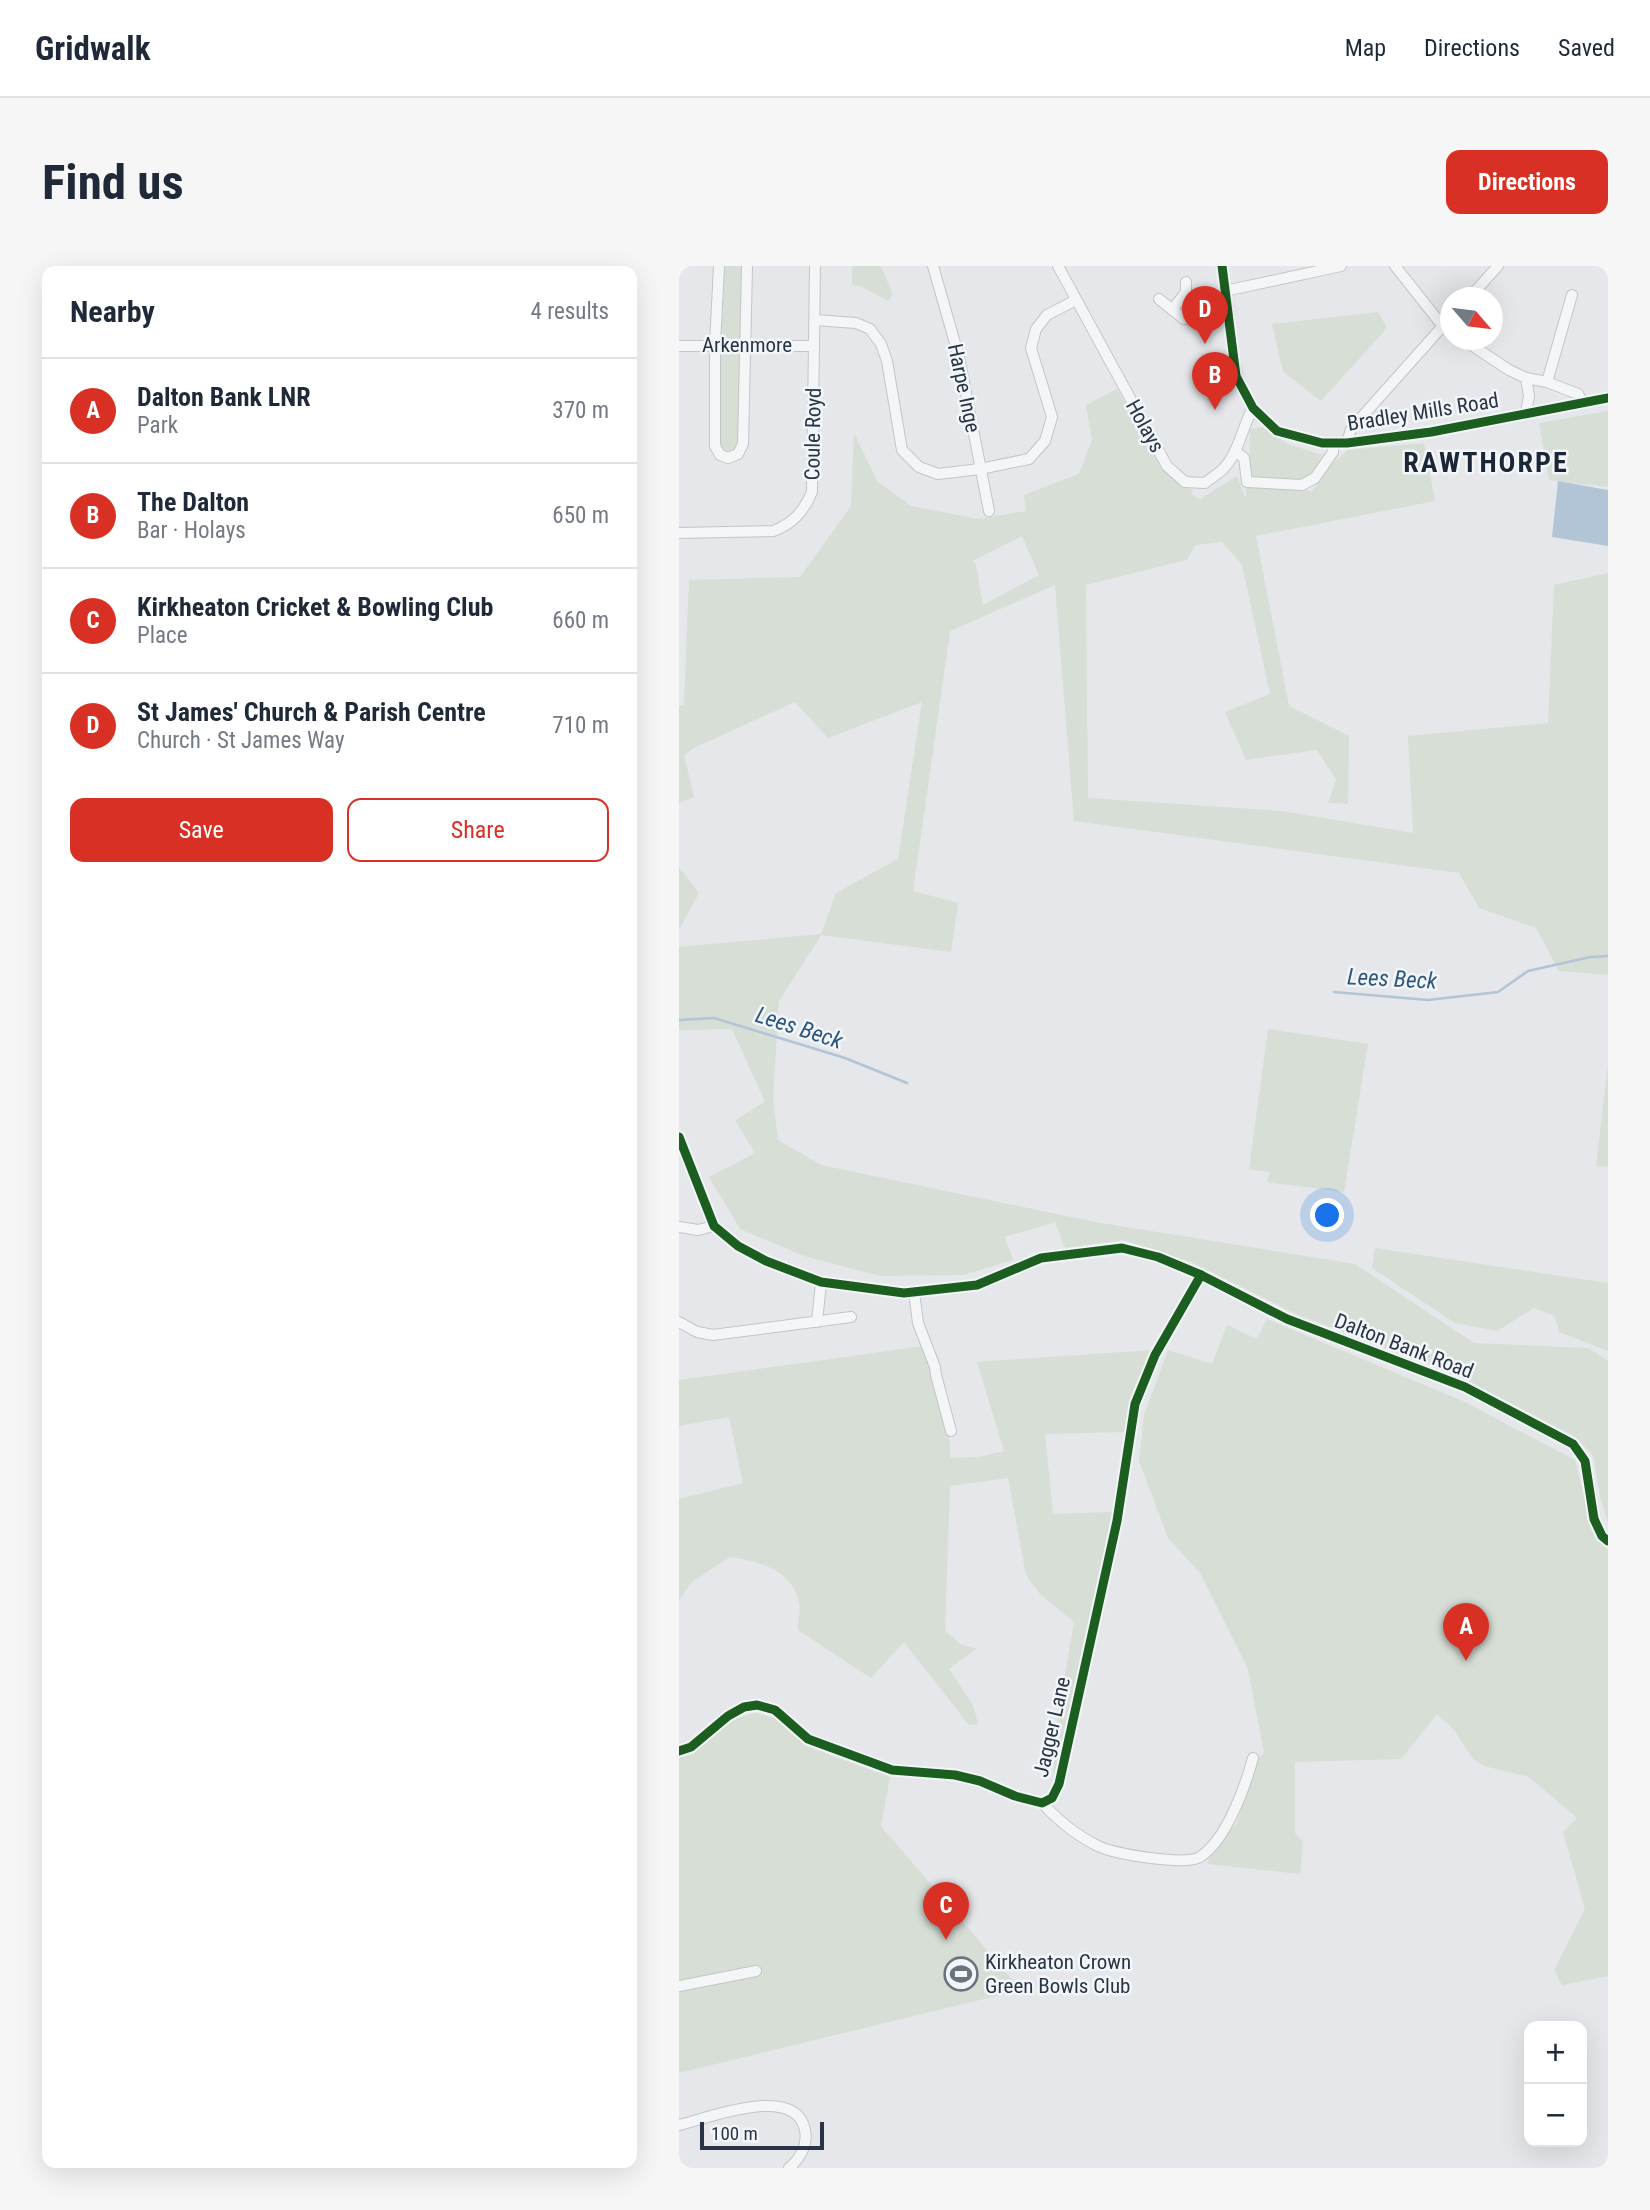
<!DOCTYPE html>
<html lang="en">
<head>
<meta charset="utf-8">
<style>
	:root { --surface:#fff; --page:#f6f6f7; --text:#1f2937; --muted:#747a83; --line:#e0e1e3; --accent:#d93025 }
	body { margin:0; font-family:"Roboto Condensed",sans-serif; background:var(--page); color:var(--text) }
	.controls { position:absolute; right:21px; bottom:21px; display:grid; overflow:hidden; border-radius:14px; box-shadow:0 7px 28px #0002 }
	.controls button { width:63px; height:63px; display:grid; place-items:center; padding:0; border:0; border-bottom:2px solid var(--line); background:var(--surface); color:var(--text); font:35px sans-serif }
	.compass { position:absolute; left:761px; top:21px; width:63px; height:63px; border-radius:50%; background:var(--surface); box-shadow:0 7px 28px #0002; rotate:118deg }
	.scale { position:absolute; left:21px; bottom:18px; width:124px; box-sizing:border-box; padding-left:7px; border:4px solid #293546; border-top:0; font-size:19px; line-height:24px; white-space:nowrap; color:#293546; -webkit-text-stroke:5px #f3f6f9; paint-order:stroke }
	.you { position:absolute; left:649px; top:950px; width:24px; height:24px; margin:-18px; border:5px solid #fff; border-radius:50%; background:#1a73e8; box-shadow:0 0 0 10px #1a73e833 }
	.badge { display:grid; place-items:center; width:46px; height:46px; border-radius:50%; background:var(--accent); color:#fff; font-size:23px; font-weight:700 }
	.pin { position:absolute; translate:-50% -58px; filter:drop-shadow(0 2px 4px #0008) }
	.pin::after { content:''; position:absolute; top:37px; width:24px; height:21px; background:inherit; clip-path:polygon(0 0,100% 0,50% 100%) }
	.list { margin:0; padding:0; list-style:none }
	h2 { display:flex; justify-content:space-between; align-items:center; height:91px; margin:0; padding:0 28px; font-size:30px }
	h2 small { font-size:23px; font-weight:400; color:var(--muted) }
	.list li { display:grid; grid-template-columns:46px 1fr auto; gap:21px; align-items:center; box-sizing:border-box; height:105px; padding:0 28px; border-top:2px solid var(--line) }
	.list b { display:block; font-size:26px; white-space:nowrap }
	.list p { margin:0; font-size:23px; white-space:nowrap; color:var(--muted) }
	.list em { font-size:23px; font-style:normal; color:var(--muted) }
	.actions { display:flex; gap:14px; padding:21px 28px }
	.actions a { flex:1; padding:16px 0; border:2px solid var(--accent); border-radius:14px; text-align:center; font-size:24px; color:var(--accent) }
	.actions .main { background:var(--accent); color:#fff }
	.map { position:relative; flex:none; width:929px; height:1902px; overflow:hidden; border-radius:14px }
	header { display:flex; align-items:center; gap:42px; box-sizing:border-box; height:98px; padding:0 35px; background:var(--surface); border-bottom:2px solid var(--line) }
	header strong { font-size:33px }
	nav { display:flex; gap:38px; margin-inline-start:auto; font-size:24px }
	.intro { display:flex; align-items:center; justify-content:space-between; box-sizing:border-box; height:168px; padding:0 42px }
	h1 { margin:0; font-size:49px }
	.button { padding:18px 32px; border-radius:14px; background:var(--accent); color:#fff; font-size:24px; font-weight:700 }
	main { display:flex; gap:42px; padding:0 42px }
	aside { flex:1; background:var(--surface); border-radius:14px; box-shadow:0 7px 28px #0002 }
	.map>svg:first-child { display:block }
</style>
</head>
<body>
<header>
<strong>Gridwalk</strong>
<nav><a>Map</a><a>Directions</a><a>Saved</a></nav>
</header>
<div class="intro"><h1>Find us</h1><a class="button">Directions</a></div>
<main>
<aside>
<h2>Nearby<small>4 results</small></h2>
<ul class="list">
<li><span class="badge">A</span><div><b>Dalton Bank LNR</b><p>Park</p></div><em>370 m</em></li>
<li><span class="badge">B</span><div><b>The Dalton</b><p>Bar · Holays</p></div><em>650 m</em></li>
<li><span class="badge">C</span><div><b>Kirkheaton Cricket &amp; Bowling Club</b><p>Place</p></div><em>660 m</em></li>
<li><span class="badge">D</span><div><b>St James' Church &amp; Parish Centre</b><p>Church · St James Way</p></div><em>710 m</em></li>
</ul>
<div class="actions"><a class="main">Save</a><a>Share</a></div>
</aside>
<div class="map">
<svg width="929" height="1902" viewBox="0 0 929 1902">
	<rect width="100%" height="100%" fill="#e5e7ea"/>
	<!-- green -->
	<g fill="#d6ded5" fill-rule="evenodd">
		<polygon points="46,0 64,0 62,72 44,74 42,71"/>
		<polygon points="173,0 202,0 214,29 209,35 181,20 173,19"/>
		<polygon points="699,46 708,62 642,135 604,106 593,58"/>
		<polygon points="59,85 62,89 60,180 58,186 49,189 42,181 42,90 46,86"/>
		<path d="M438 123 483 203 514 225 511 228 521 233 558 210 567 233V219L633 225 653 198 669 184 745 177 756 235 577 270 610 440 670 470 669 538 649 537 657 513 638 484 567 494 546 446 591 428 563 299 543 276 517 279 507 294 407 319 409 532 603 545 734 567 729 470 869 457 875 319 929 307V709L880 705 857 662 800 642 780 607 395 555 376 319 271 365 234 625 279 637 272 686 142 669 100 735 94 832 99 874 142 899 416 956 676 998 795 1077 909 1082 929 1095V1257L922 1234 914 1189 895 1170 782 1111 617 1048 512 996 444 974 386 982 376 956 326 971 334 994 284 1009 201 1010 125 990 61 963 30 911 76 887 56 854 86 836 53 763 0 764V681L142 668 157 627 219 593 243 436 149 472 116 436 15 482 5 489 15 531 0 537V440L5 439 10 314 121 311 172 240 175 167 199 216 232 240 299 253 347 245 345 229 400 208 413 174 407 139ZM343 270 360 309 304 339 297 298 293 295Z"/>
		<polygon points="929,145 929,221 870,214 860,157"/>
		<polygon points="583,161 609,178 643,189 633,208 622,215 570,211 571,163"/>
		<polygon points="0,601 20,627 0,663"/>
		<polygon points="589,763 689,778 665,926 588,916 591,906 570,903"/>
		<polygon points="929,798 929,901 917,900"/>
		<polygon points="696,982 929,1017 929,1085 880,1066 876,1050 855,1042 818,1065 776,1057 693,1002"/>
		<polygon points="588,1053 786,1136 896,1194 916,1271 929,1284 929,1710 883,1719 875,1704 906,1643 884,1566 898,1552 850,1511 805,1500 794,1493 775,1464 758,1448 722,1493 616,1496 616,1567 624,1576 621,1608 528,1598 539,1575 558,1558 576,1496 585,1487 569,1403 521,1307 489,1272 460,1195 465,1149 489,1084 533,1098 548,1059 578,1073"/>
		<path d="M245 1080 271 1177V1192L300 1191 325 1185 298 1096 473 1084 451 1137 446 1166 366 1168 374 1248 434 1246 374 1516 376 1468 395 1356 361 1328 347 1309 329 1212 271 1220 266 1365 282 1378 297 1383 270 1403 294 1439 299 1458 290 1459 225 1376 192 1412 119 1364C119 1356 122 1345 120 1336 113 1303 79 1295 51 1291L14 1315 0 1334V1233L64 1217 50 1151 0 1160V1114Z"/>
		<polygon points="77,1447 98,1453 129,1481 211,1511 202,1560 342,1724 0,1807 0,1490 18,1484 55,1453"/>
	</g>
	<!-- water -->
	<polygon fill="#b1c5d6" points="879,215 929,224 929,280 873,271"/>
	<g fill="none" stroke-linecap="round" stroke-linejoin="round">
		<!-- stream -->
		<g stroke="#b1c5d6" stroke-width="2.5">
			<polyline points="655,726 749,734 819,726 849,705 911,691 929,690"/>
			<polyline points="0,754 35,752 166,792 228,817"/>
		</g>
		<defs>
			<g id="minor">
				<polyline points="40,0 36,79 36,180 41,189 49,192 59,188 64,178 68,0"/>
				<polyline points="254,0 280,91 310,245"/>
				<path d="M379 0 488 200 506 216 526 217C531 213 539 208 544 203 560 187 563 161 574 142"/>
				<polyline points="543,0 557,110 574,142 598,165 643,177 668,177 752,166 929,132"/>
				<polyline points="716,0 763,59 772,65"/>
				<polyline points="546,25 662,0"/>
				<polyline points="790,32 819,0"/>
				<polyline points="480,33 505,53 548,51"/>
				<polyline points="493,44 507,26 507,16"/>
				<polyline points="136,54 177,57 191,63 202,78 208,95 223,184 240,201 259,208 301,203 350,193 366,175 373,151 352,82 357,63 368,49 397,34"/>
				<polyline points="785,74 830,104 847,112 868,116 899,128 903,136"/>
				<polyline points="0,80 135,80"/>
				<polyline points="868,116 893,29"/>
				<polyline points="847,146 850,130 847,112"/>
				<polyline points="668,177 672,163 772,51"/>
				<polyline points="556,185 565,192 568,216 623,219 636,212 654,186 654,177"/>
				<path d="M0 267 94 265C114 258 125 245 133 226L136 0"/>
				<polyline points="0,871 35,960 59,980 87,995 142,1016 225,1027 298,1019 362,992 443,982 479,991 522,1009 608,1053 786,1121 894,1178 906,1195 915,1253 923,1270 929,1275"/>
				<polyline points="0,961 19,964 35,960"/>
				<polyline points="235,1026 239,1057 256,1101 257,1109 272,1165"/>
				<polyline points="0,1056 18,1066 34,1069 172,1051"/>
				<polyline points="138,1056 142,1016"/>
				<polyline points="0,1485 12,1481 49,1450 65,1441 78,1439 96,1444 129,1473 213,1504 276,1509 301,1515 336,1530 363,1537 373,1532 380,1518 438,1255 456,1138 476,1089 522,1009"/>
				<path d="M363 1537C379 1554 398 1570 419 1580 436 1588 505 1600 521 1591 548 1573 566 1521 574 1492"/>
				<polyline points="0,1720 77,1705"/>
				<path d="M0 1859C30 1852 117 1817 126 1864 129 1879 121 1893 110 1902"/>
			</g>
		</defs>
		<!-- minor casing -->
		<use href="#minor" stroke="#c3c5c8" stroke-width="12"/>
		<!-- minor -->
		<use href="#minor" stroke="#f4f5f7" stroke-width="10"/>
		<defs>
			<g id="cycleway">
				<polyline points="543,0 557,110 574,142 598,165 643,177 668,177 752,166 929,132"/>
				<polyline points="0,871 35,960 59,980 87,995 142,1016 225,1027 298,1019 362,992 443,982 479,991 522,1009 608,1053 786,1121 894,1178 906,1195 915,1253 923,1270 929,1275"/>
				<polyline points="0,1485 12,1481 49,1450 65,1441 78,1439 96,1444 129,1473 213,1504 276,1509 301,1515 336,1530 363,1537 373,1532 380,1518 438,1255 456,1138 476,1089 522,1009"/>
			</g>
		</defs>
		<!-- cycleway casing -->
		<use href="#cycleway" stroke="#f3f6f9" stroke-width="13"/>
		<!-- cycleway -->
		<use href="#cycleway" stroke="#1b5e20" stroke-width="9"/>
	</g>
	<!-- icons -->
	<defs>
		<symbol id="stadium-ring" viewBox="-11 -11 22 22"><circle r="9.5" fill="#f3f6f9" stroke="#6b737f" stroke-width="1.5"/><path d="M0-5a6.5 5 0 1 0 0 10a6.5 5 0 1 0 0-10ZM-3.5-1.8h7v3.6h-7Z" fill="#6b737f"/></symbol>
	</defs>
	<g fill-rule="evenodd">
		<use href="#stadium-ring" x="263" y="1689" width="38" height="38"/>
	</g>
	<g text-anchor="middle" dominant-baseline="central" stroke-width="5" stroke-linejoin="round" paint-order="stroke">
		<!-- street labels -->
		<g font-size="21" fill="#293546" stroke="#f3f6f9">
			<text x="68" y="79">Arkenmore</text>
			<text transform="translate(285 122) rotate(78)">Harpe Inge</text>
			<text transform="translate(744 146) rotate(-9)">Bradley Mills Road</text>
			<text transform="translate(466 160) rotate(61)">Holays</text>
			<text transform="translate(134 168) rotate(-89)">Coule Royd</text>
			<text transform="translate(725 1080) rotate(21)">Dalton Bank Road</text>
			<text transform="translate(373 1461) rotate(-77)">Jagger Lane</text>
		</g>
		<!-- poi labels -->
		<g font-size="21" fill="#293546" stroke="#f3f6f9" text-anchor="start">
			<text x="306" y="1696">Kirkheaton Crown<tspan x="306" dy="24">Green Bowls Club</tspan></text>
		</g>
		<!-- water labels -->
		<g font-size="23" font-style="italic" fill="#2f567d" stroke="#f3f6f9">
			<text transform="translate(713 713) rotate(3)">Lees Beck</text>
			<text transform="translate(120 762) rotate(18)">Lees Beck</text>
		</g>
		<!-- district labels -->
		<g font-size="28" font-weight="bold" letter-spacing="2" fill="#1b2637" stroke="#f3f6f9">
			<text x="807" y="196">RAWTHORPE</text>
		</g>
	</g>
</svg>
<div class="controls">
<button>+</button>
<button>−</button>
</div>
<svg class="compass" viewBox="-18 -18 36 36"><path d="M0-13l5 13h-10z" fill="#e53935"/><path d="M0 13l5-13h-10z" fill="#747a83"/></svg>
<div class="scale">100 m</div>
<div class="you"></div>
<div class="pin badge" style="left:787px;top:1395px">A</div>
<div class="pin badge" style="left:536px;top:144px">B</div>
<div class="pin badge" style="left:267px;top:1674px">C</div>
<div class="pin badge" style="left:526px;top:78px">D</div>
</div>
</main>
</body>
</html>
